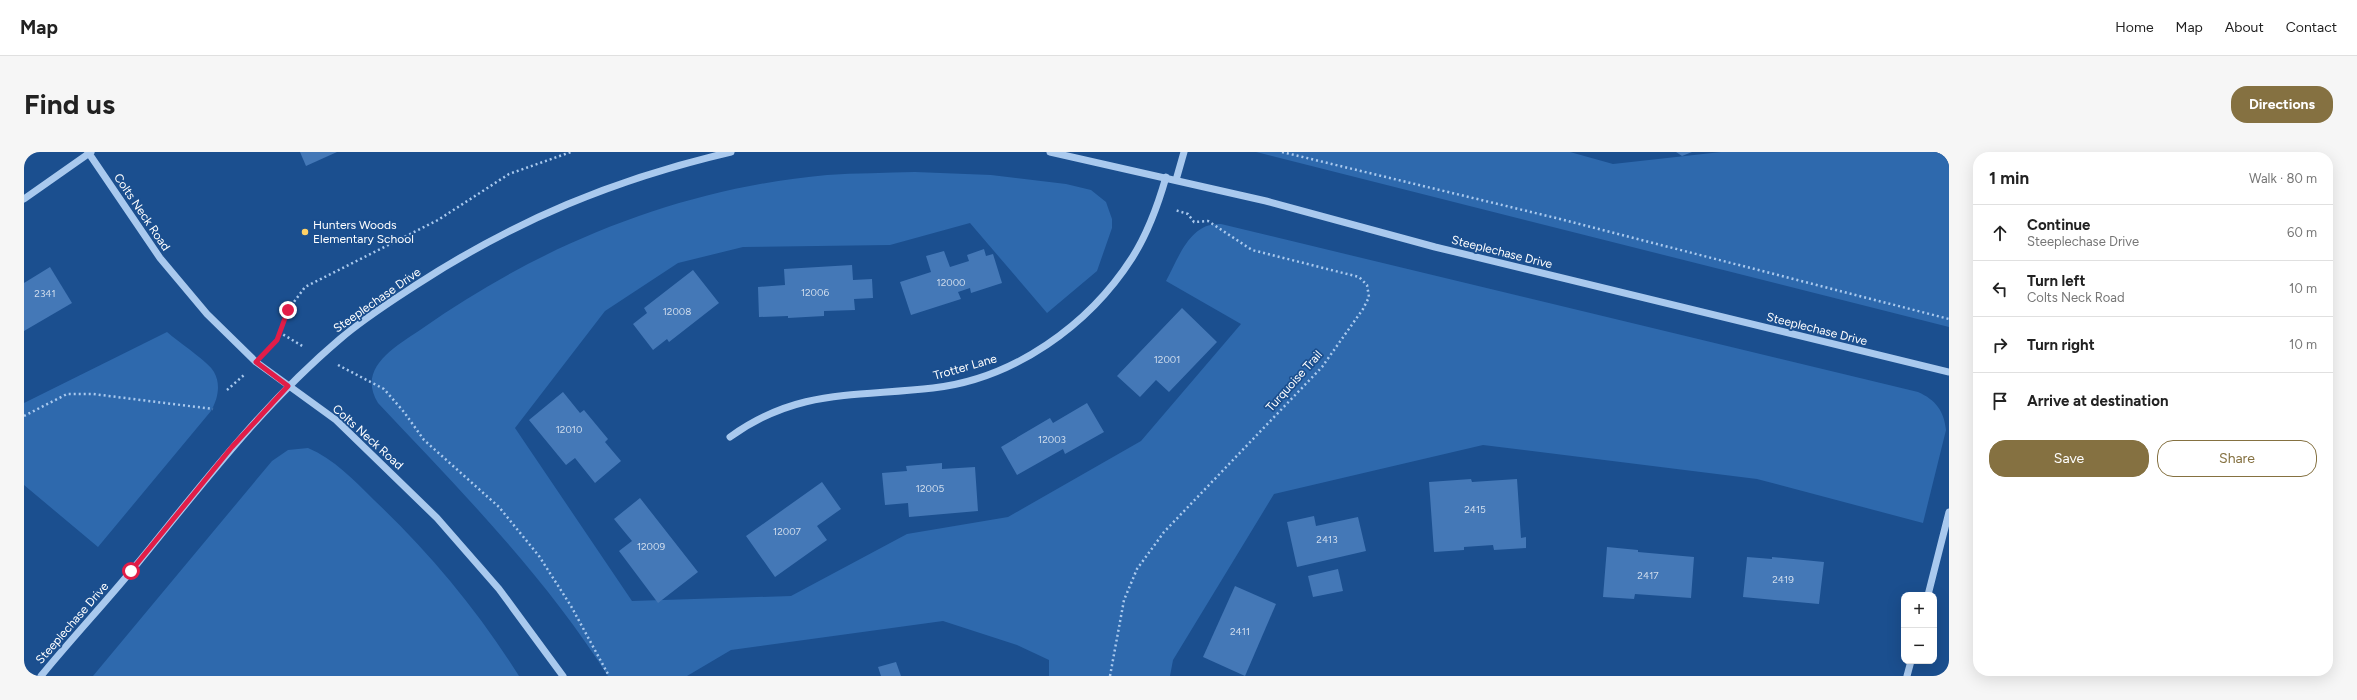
<!DOCTYPE html>
<html lang="en">
<head>
<meta charset="utf-8">
<style>
	:root { --surface:#fff; --page:#f6f6f6; --text:#222; --muted:#767676; --line:#e0e0e0; --accent:#857141 }
	body { margin:0; font-family:Figtree,sans-serif; background:var(--page); color:var(--text) }
	.controls { position:absolute; right:12px; bottom:12px; display:grid; overflow:hidden; border-radius:8px; box-shadow:0 4px 16px #0002 }
	.controls button { width:36px; height:36px; display:grid; place-items:center; padding:0; border:0; border-bottom:1px solid var(--line); background:var(--surface); color:var(--text); font:20px sans-serif }
	.stop { position:absolute; width:12px; height:12px; margin:-9px; border:3px solid #e11d48; border-radius:50%; background:#fff }
	.stop.end { background:#e11d48; border-color:#fff; box-shadow:0 1px 4px #0008 }
	.list { margin:0; padding:0; list-style:none }
	h2 { display:flex; justify-content:space-between; align-items:center; height:52px; margin:0; padding:0 16px; font-size:17px }
	h2 small { font-size:13px; font-weight:400; color:var(--muted) }
	.list li { display:grid; grid-template-columns:26px 1fr auto; gap:12px; align-items:center; box-sizing:border-box; height:56px; padding:0 16px; border-top:1px solid var(--line) }
	.list b { display:block; font-size:15px; white-space:nowrap }
	.list p { margin:0; font-size:13px; white-space:nowrap; color:var(--muted) }
	.list em { font-size:13px; font-style:normal; color:var(--muted) }
	.actions { display:flex; gap:8px; padding:12px 16px }
	.actions a { flex:1; padding:9px 0; border:1px solid var(--accent); border-radius:16px; text-align:center; font-size:14px; color:var(--accent) }
	.actions .main { background:var(--accent); color:#fff }
	.icon { flex:none; width:22px; height:22px; fill:none; stroke:currentColor; stroke-width:2; stroke-linecap:round; stroke-linejoin:round }
	.map { position:relative; flex:none; width:1925px; height:524px; overflow:hidden; border-radius:16px }
	header { display:flex; align-items:center; gap:24px; box-sizing:border-box; height:56px; padding:0 20px; background:var(--surface); border-bottom:1px solid var(--line) }
	header strong { font-size:19px }
	nav { display:flex; gap:22px; margin-inline-start:auto; font-size:14px }
	.intro { display:flex; align-items:center; justify-content:space-between; box-sizing:border-box; height:96px; padding:0 24px }
	h1 { margin:0; font-size:28px }
	.button { padding:10px 18px; border-radius:16px; background:var(--accent); color:#fff; font-size:14px; font-weight:700 }
	main { display:flex; gap:24px; padding:0 24px }
	aside { flex:1; background:var(--surface); border-radius:16px; box-shadow:0 4px 16px #0002 }
	.map>svg:first-child { display:block }
</style>
</head>
<body>
<header>
<strong>Map</strong>
<nav><a>Home</a><a>Map</a><a>About</a><a>Contact</a></nav>
</header>
<div class="intro"><h1>Find us</h1><a class="button">Directions</a></div>
<main>
<div class="map">
<svg width="1925" height="524" viewBox="0 0 1925 524">
	<rect width="100%" height="100%" fill="#1b4f8f"/>
	<!-- green -->
	<g fill="#2e69ad">
		<polygon points="1232,0 1546,0 1589,12 1697,0 1925,0 1925,175"/>
		<path d="M891 20 967 23 1042 32 1067 38 1082 50 1088 67V76L1073 119 1023 161 946 71 866 93 719 95 654 111 581 159 491 276 608 449 767 444 883 382 984 365 1117 289 1217 172 1142 129C1155 105 1166 70 1197 72L1894 240C1912 248 1920 259 1922 278L1899 371 1733 327 1459 293 1250 342 1149 508 1146 524H1025V508L993 493 919 469 707 498 663 524H584C520 423 436 338 354 251 332 215 373 194 399 176 518 92 657 36 803 23 832 21 862 21 891 20Z"/>
		<path d="M143 180C153 189 186 211 190 220 197 232 194 247 187 259L74 395 0 333V251Z"/>
		<path d="M284 296C310 307 330 328 350 348 406 401 454 459 495 524H69L248 309 264 298Z"/>
	</g>
	<!-- building -->
	<g fill="#4478b7">
		<polygon points="276,0 313,0 282,14"/>
		<polygon points="1652,0 1668,0 1658,4"/>
		<polygon points="960,97 962,104 969,102 978,131 947,141 946,136 934,140 937,147 887,163 876,130 907,120 902,104 920,99 926,115 945,109 943,103"/>
		<polygon points="828,113 829,128 848,127 849,146 830,147 831,158 800,159 800,164 764,166 764,164 735,165 734,135 761,133 760,117"/>
		<polygon points="26,115 48,151 0,179 0,131"/>
		<polygon points="669,118 695,151 645,190 643,187 629,198 609,172 623,161 620,156"/>
		<polygon points="1158,156 1193,190 1145,240 1132,228 1116,245 1093,224"/>
		<polygon points="539,240 556,261 560,258 584,287 581,290 597,309 571,331 551,306 542,313 505,268"/>
		<polygon points="1063,251 1080,280 1041,302 1039,297 993,323 977,295 1026,266 1029,271"/>
		<polygon points="918,311 918,317 951,315 954,359 885,365 884,351 861,353 858,321 883,319 882,314"/>
		<polygon points="1447,327 1448,330 1493,327 1497,386 1502,385 1502,396 1470,398 1469,393 1440,395 1440,398 1410,400 1405,330"/>
		<polygon points="798,330 817,357 793,374 803,388 751,425 722,384"/>
		<polygon points="616,346 674,420 634,451 595,399 608,389 590,367"/>
		<polygon points="1290,364 1292,374 1334,365 1342,399 1273,415 1263,370"/>
		<polygon points="1583,395 1614,398 1614,400 1670,405 1667,446 1611,442 1610,447 1579,445"/>
		<polygon points="1723,405 1748,407 1748,405 1800,410 1795,452 1719,445"/>
		<polygon points="1314,417 1319,439 1289,445 1284,424"/>
		<polygon points="1211,434 1252,452 1221,524 1179,505"/>
		<polygon points="872,510 877,524 857,524 854,515"/>
	</g>
	<g fill="none" stroke-linecap="round" stroke-linejoin="round">
		<!-- path -->
		<g stroke="#a9c9ee" stroke-width="2.5" stroke-dasharray="2 3" stroke-linecap="butt">
			<polyline points="1258,0 1532,66 1925,167"/>
			<polyline points="255,180 280,195"/>
			<polyline points="244,197 253,188 264,158 281,135 414,68 485,22 547,0"/>
			<polyline points="314,213 360,237 380,260 400,288 475,355 515,404 547,454 585,524"/>
			<polyline points="203,238 220,223"/>
			<polyline points="0,264 43,242 69,242 189,257"/>
			<polyline points="1086,524 1100,448 1113,417 1140,380 1298,215 1339,157 1345,145 1343,133 1335,125 1228,98 1184,69 1170,70 1164,62 1151,58"/>
		</g>
		<!-- minor -->
		<g stroke="#a9c9ee" stroke-width="7">
			<polyline points="64,0 136,106 183,162 232,210 312,268 413,366 475,437 539,524"/>
			<polyline points="1026,0 1242,49 1411,95 1925,220"/>
			<polyline points="1152,28 1160,0"/>
			<polyline points="0,47 67,0"/>
			<path d="M706 285C774 236 831 245 909 236 990 227 1065 173 1108 106 1124 81 1134 53 1142 25"/>
			<polyline points="1904,443 1925,360"/>
			<path d="M17 524C48 486 82 450 113 412 177 334 238 253 316 187 339 167 366 150 392 133 492 68 591 27 707 0"/>
			<polyline points="1883,524 1887,509"/>
		</g>
	</g>
	<g fill="none" stroke-linecap="round" stroke-linejoin="round">
		<!-- route -->
		<polyline stroke="#e11d48" stroke-width="5" points="107,419 208,295 264,234 232,210 253,188 264,158"/>
	</g>
	<!-- markers -->
	<circle fill="#ffd166" stroke="#1b4f8f" stroke-width="1.5" cx="281" cy="80" r="4"/>
	<g text-anchor="middle" dominant-baseline="central" stroke-width="3.5" stroke-linejoin="round" paint-order="stroke">
		<!-- number labels -->
		<g font-size="10" fill="#d0dded">
			<text x="927" y="130">12000</text>
			<text x="791" y="140">12006</text>
			<text x="21" y="141">2341</text>
			<text x="653" y="159">12008</text>
			<text x="1143" y="207">12001</text>
			<text x="545" y="277">12010</text>
			<text x="1028" y="287">12003</text>
			<text x="906" y="336">12005</text>
			<text x="1451" y="357">2415</text>
			<text x="763" y="379">12007</text>
			<text x="1303" y="387">2413</text>
			<text x="627" y="394">12009</text>
			<text x="1624" y="423">2417</text>
			<text x="1759" y="427">2419</text>
			<text x="1216" y="479">2411</text>
		</g>
		<!-- street labels -->
		<g font-size="12" fill="#fff" stroke="#1b4f8f">
			<text transform="translate(118 60) rotate(56)">Colts Neck Road</text>
			<text transform="translate(1478 100) rotate(14)">Steeplechase Drive</text>
			<text transform="translate(353 148) rotate(-35)">Steeplechase Drive</text>
			<text transform="translate(1793 177) rotate(14)">Steeplechase Drive</text>
			<text transform="translate(941 215) rotate(-16)">Trotter Lane</text>
			<text transform="translate(1270 229) rotate(-48)">Turquoise Trail</text>
			<text transform="translate(344 285) rotate(42)">Colts Neck Road</text>
			<text transform="translate(48 471) rotate(-49)">Steeplechase Drive</text>
		</g>
		<!-- poi labels -->
		<g font-size="12" fill="#fff" stroke="#1b4f8f" text-anchor="start">
			<text x="289" y="73">Hunters Woods<tspan x="289" dy="14">Elementary School</tspan></text>
		</g>
	</g>
</svg>
<div class="controls">
<button>+</button>
<button>−</button>
</div>
<div class="stop" style="left:107px;top:419px"></div>
<div class="stop end" style="left:264px;top:158px"></div>
</div>
<aside>
<h2>1 min<small>Walk · 80 m</small></h2>
<ul class="list">
<li><svg class="icon" aria-label="ahead" viewBox="0 0 24 24"><path d="M12 20V5M6 11l6-6 6 6"/></svg><div><b>Continue</b><p>Steeplechase Drive</p></div><em>60 m</em></li>
<li><svg class="icon" aria-label="left" viewBox="0 0 24 24"><path d="M17 20v-9H6M10 6l-5 5 5 5"/></svg><div><b>Turn left</b><p>Colts Neck Road</p></div><em>10 m</em></li>
<li><svg class="icon" aria-label="right" viewBox="0 0 24 24"><path d="M7 20v-9h11M14 6l5 5-5 5"/></svg><div><b>Turn right</b></div><em>10 m</em></li>
<li><svg class="icon" aria-label="arrive" viewBox="0 0 24 24"><path d="M6 21V4h12l-3 4 3 4H6"/></svg><div><b>Arrive at destination</b></div></li>
</ul>
<div class="actions"><a class="main">Save</a><a>Share</a></div>
</aside>
</main>
</body>
</html>
